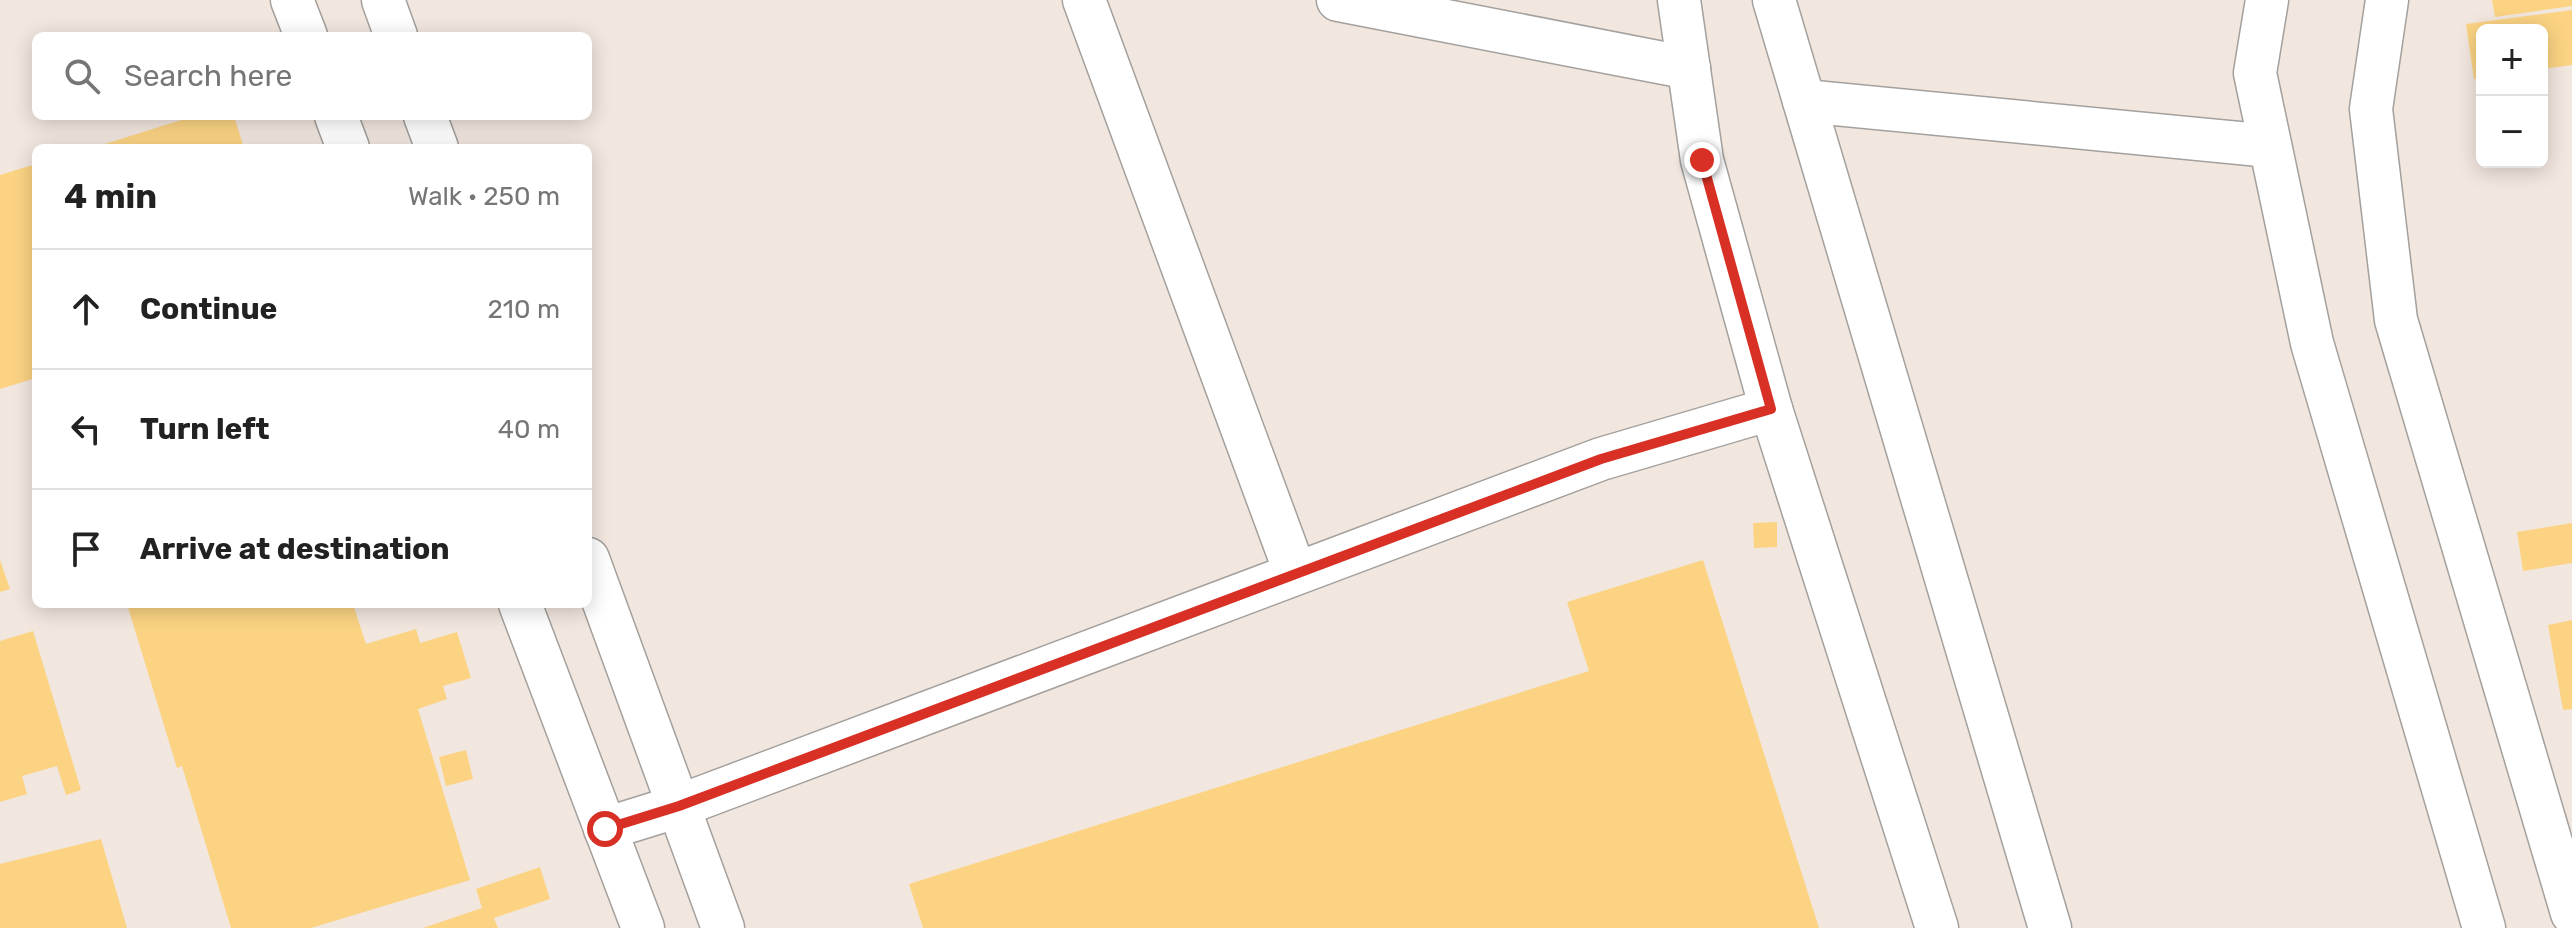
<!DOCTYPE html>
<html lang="en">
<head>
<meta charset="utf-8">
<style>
	:root { --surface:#fff; --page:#f2f2f2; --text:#222; --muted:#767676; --line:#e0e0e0 }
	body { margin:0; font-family:Rubik,sans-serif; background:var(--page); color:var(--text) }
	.controls { position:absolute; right:24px; top:24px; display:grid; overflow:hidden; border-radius:12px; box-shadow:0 4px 20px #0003 }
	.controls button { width:72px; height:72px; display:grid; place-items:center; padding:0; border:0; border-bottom:2px solid var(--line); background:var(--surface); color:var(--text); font:40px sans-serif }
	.stop { position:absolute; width:24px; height:24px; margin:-18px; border:6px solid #d93025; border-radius:50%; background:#fff }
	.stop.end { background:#d93025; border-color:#fff; box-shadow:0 2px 8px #0008 }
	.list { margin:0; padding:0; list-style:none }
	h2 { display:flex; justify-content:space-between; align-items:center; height:104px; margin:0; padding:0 32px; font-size:34px }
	h2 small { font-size:26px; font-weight:400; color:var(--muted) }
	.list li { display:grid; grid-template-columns:52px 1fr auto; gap:24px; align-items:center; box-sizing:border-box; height:120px; padding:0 32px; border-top:2px solid var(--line) }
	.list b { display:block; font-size:30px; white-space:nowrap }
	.list em { font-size:26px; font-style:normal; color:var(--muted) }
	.icon { flex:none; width:44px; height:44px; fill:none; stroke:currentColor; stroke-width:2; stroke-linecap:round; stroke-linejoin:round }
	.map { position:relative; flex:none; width:2572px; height:928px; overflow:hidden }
	.search { position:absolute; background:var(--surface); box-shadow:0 4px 20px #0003; left:32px; top:32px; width:560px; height:88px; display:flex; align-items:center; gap:20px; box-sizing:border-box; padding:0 28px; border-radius:12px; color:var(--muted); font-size:30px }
	.panel { position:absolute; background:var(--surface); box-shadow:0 4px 20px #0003; left:32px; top:144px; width:560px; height:464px; border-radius:12px }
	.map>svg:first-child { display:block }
</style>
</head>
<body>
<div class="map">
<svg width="2572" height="928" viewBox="0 0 2572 928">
	<rect width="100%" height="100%" fill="#faf5f2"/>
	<!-- built -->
	<path fill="#f2e7df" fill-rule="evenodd" d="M0 0H2572V928H0ZM2482 30H2542V162H2482ZM36 36H588V116H36ZM36 148H588V604H36Z"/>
	<!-- building -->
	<g fill="#fbd383">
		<polygon points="2492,0 2572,0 2572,6 2495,17"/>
		<polygon points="2572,10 2572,65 2542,69 2542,30 2482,30 2482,78 2474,79 2466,24"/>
		<polygon points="194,116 234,116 244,148 92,148"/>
		<polygon points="36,164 36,378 0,389 0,175"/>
		<polygon points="1777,522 1777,547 1754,548 1753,523"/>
		<polygon points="2572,523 2572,563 2523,571 2517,532"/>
		<polygon points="0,560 10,589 0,592"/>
		<polygon points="1703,560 1819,928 923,928 909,884 1589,671 1567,602"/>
		<polygon points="127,604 353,604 366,644 416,629 420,643 457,632 471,678 443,686 447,699 418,709 470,880 311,928 231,928 182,766 177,768"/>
		<polygon points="2572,620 2572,709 2563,710 2548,625"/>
		<polygon points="33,631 81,790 66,795 57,766 22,776 27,794 0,802 0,641"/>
		<polygon points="466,750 473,779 446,786 439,757"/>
		<polygon points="101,839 127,928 0,928 0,864"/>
		<polygon points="540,867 550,899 494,918 498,928 423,928 482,908 476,889"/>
	</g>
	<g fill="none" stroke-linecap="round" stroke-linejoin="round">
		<defs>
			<g id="minor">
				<polyline points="292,0 306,36"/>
				<polyline points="383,0 396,36"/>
				<polyline points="1084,0 1295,572"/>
				<polyline points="1338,0 1689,68"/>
				<polyline points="1679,0 1702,160 1771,409 1937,928"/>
				<polyline points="1774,0 2050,928"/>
				<polyline points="2267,0 2255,73 2312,343 2484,928"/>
				<polyline points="2387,0 2371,109 2396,320 2572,913"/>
				<polyline points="1804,101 2270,146"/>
				<polyline points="336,116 348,148"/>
				<polyline points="425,116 437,148"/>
				<polyline points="588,559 723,928"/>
				<polyline points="520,604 643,928"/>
				<polyline points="605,829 679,806 1601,459 1771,409"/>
			</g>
		</defs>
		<!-- minor casing -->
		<use href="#minor" stroke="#a3a09d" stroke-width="45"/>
		<!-- minor -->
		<use href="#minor" stroke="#fff" stroke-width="42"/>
	</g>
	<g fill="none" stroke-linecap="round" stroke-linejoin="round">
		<!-- route -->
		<polyline stroke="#d93025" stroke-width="10" points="605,829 679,806 1601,459 1771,409 1702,160"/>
	</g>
</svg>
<div class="controls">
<button>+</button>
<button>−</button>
</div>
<div class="stop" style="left:605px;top:829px"></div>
<div class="stop end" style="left:1702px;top:160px"></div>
<div class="search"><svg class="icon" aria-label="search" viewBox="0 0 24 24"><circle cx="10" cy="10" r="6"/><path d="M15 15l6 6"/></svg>Search here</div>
<section class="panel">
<h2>4 min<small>Walk · 250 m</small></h2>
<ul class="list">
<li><svg class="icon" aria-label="ahead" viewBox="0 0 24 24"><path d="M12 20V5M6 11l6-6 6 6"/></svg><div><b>Continue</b></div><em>210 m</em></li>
<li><svg class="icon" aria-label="left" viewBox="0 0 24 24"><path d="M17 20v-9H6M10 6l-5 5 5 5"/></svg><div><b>Turn left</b></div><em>40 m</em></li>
<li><svg class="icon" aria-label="arrive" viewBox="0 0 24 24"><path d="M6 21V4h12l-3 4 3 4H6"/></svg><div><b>Arrive at destination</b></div></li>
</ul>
</section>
</div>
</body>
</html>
